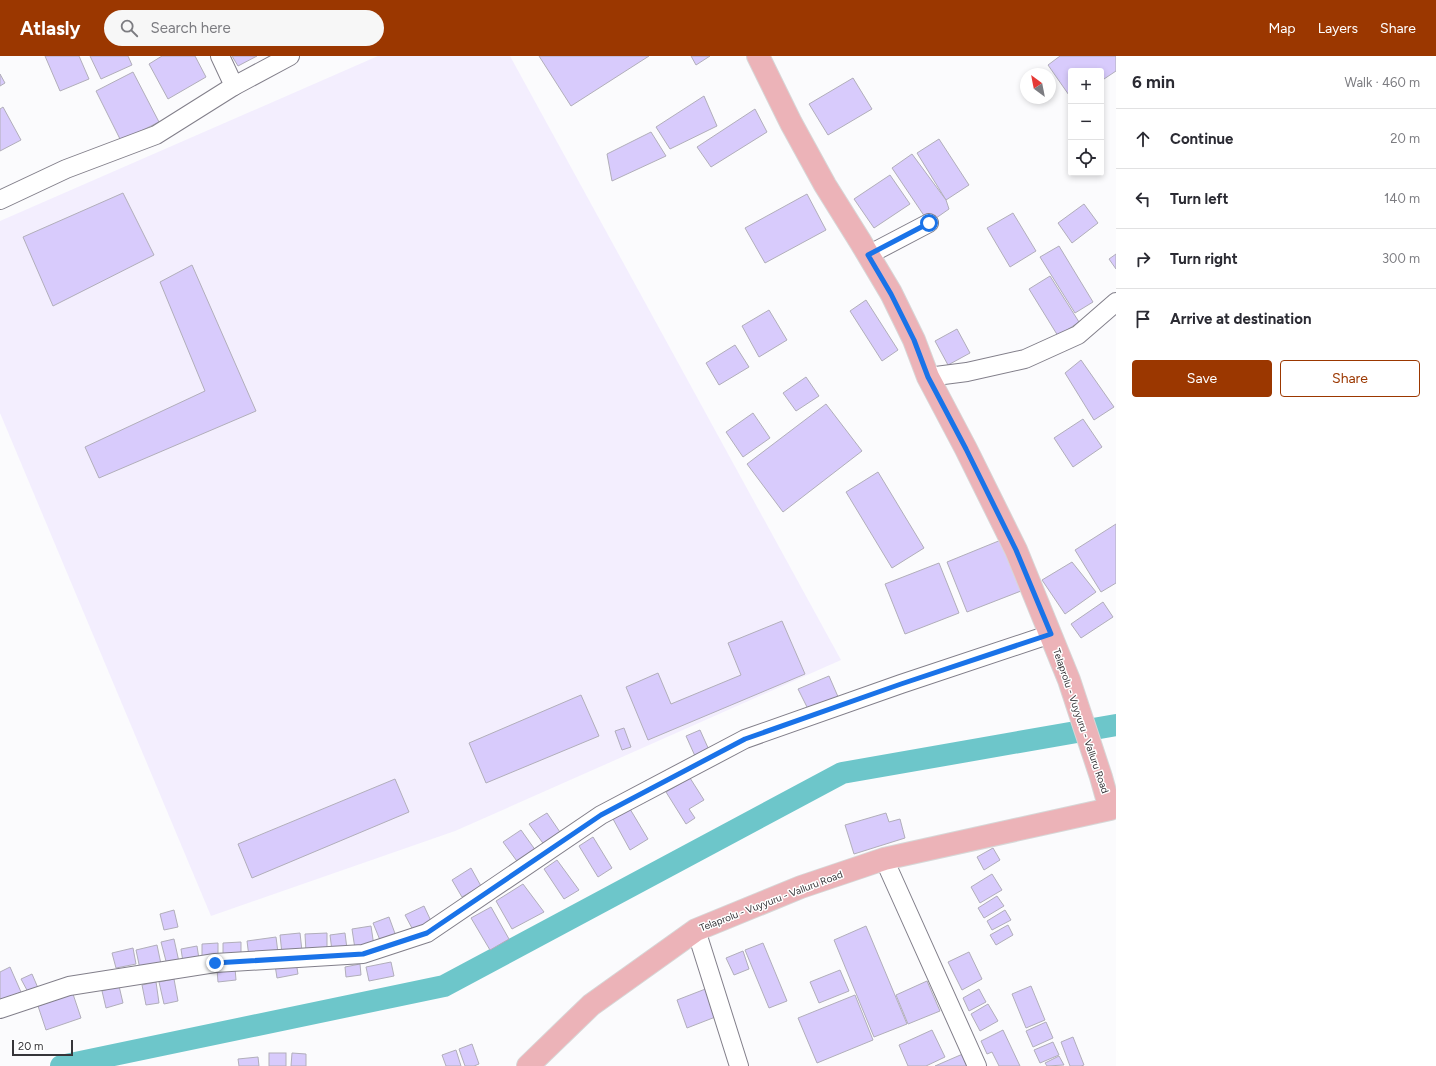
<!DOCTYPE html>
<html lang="en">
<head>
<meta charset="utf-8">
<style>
	:root { --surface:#fff; --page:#f7f7f7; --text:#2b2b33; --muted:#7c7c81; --line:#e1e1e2; --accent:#9b3700 }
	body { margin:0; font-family:Figtree,sans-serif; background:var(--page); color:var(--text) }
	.controls { position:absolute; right:12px; top:12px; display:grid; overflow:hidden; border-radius:4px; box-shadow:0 2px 6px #0003 }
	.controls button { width:36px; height:36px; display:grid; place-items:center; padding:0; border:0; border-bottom:1px solid var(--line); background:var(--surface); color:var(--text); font:20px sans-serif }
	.compass { position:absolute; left:1020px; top:12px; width:36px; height:36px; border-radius:50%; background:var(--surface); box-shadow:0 2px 6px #0003; rotate:328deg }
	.scale { position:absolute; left:12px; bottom:10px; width:61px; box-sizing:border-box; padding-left:4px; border:2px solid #363539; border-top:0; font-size:11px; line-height:14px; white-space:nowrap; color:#363539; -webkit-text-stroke:3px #fff; paint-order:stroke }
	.stop { position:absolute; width:12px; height:12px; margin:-9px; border:3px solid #1a73e8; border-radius:50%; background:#fff }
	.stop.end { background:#1a73e8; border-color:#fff; box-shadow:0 1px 4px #0008 }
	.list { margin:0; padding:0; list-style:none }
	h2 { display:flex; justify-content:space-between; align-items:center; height:52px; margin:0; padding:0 16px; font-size:17px }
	h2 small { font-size:13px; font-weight:400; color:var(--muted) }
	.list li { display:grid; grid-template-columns:26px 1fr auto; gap:12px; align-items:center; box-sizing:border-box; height:60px; padding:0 16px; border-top:1px solid var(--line) }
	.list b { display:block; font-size:15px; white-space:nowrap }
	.list em { font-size:13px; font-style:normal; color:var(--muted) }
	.actions { display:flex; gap:8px; padding:12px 16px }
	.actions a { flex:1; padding:9px 0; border:1px solid var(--accent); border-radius:4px; text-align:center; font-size:14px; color:var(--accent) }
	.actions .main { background:var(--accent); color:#fff }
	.icon { flex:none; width:22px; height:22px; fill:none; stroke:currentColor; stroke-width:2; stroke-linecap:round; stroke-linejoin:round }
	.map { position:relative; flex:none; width:1116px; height:1010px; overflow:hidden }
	header { display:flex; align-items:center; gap:24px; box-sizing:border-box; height:56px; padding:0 20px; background:var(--accent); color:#fff }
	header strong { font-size:19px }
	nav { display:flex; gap:22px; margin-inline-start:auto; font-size:14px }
	.search { width:280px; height:36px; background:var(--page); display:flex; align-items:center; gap:10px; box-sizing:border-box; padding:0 14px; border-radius:22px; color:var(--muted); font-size:15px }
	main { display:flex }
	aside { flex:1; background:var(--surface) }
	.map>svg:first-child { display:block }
</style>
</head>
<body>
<header>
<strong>Atlasly</strong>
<div class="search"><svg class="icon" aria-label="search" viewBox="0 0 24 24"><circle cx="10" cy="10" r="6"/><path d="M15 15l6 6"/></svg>Search here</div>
<nav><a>Map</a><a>Layers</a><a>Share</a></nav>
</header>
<main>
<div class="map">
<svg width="1116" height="1010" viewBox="0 0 1116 1010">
	<rect width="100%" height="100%" fill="#fbfbfd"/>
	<!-- built -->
	<polygon fill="#f3eefe" points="378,0 510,0 841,604 455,775 211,860 0,357 0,165"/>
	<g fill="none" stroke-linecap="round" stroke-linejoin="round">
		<!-- canal -->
		<polyline stroke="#6dc6ca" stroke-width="22" points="61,1010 444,930 842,717 1116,669"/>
	</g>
	<!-- building -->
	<g fill="#d8cbfc" stroke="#b1aeba">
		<polygon points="45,0 79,0 89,23 60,35"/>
		<polygon points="90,0 128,0 132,9 101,23"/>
		<polygon points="162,0 195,0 206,21 168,43 149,8"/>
		<polygon points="232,0 257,0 238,10"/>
		<polygon points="539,0 649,0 571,50"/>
		<polygon points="691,0 710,0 696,9"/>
		<polygon points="1060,0 1116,0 1116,15 1101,25 1101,15 1071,15 1071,42 1048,9"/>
		<polygon points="133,16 159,66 121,85 96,35"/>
		<polygon points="0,18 5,27 0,30"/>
		<polygon points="853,22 872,53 828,79 809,48"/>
		<polygon points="704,40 717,70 670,93 656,71"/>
		<polygon points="3,51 21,84 0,95 0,53"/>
		<polygon points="755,53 767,76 711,111 697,91"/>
		<polygon points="651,76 666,100 612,125 607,98"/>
		<polygon points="939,83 969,129 946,144 917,97"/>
		<polygon points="912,98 946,144 949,153 929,167 892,112"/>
		<polygon points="890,119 910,148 874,172 854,143"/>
		<polygon points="123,137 154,199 53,250 23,181"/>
		<polygon points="807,138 826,174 765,207 745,172"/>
		<polygon points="1084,148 1098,167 1072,187 1058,167"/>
		<polygon points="1013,157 1036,195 1010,211 987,172"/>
		<polygon points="1059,190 1093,246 1075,257 1040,201"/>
		<polygon points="1116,198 1116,213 1109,203"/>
		<polygon points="192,209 256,355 99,422 85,391 205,335 160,226"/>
		<polygon points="1050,220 1079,266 1058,280 1029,233"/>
		<polygon points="866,244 898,294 882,305 850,255"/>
		<polygon points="769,254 787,284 759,301 742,270"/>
		<polygon points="957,273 970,297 948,309 935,285"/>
		<polygon points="735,289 749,311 719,329 706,307"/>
		<polygon points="1081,304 1114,351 1094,364 1065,317"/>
		<polygon points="806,321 819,340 796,355 783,337"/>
		<polygon points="826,348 862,395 783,456 747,408"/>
		<polygon points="753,357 770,382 743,401 726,376"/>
		<polygon points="1083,363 1102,391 1073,411 1054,382"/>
		<polygon points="878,416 924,492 892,512 846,436"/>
		<polygon points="1116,468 1116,527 1101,536 1075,494"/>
		<polygon points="1001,484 1021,535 967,556 947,506"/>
		<polygon points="1072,506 1096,536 1065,558 1042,524"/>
		<polygon points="939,507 959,557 905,578 885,528"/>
		<polygon points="1103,546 1113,561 1081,582 1071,568"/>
		<polygon points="782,565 805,618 648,684 626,631 658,617 671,648 741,619 728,587"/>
		<polygon points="829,620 839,643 808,653 798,633"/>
		<polygon points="581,639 599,680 486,727 469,687"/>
		<polygon points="624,672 631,691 622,694 615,675"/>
		<polygon points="700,674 709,694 695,700 686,680"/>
		<polygon points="690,722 704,744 689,753 695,762 686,768 666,736"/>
		<polygon points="395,723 409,756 252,822 238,788"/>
		<polygon points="630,753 648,783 630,794 613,763"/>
		<polygon points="547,757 562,779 545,790 529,768"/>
		<polygon points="886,757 889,766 900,763 905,782 854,798 845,769"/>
		<polygon points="521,774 536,795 519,808 503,786"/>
		<polygon points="593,781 612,812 598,821 579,790"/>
		<polygon points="993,792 1000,804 984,814 977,801"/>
		<polygon points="557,804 579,834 564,843 544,813"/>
		<polygon points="471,812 481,830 462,841 452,824"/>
		<polygon points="992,818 1002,834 980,847 971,831"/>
		<polygon points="523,828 544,856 512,873 496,845"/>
		<polygon points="997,840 1004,850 984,862 978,852"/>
		<polygon points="424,850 431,865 413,874 405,859"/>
		<polygon points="491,851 509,883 490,894 471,862"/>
		<polygon points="174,854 178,871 164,874 160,858"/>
		<polygon points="1005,854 1011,864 992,874 987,865"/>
		<polygon points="389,861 397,883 382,889 373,867"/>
		<polygon points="1008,869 1013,879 996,889 990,879"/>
		<polygon points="371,870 374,890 355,893 352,873"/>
		<polygon points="866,870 907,968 874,981 834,884"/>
		<polygon points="300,877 302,895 282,898 280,879"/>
		<polygon points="327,877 327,895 306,896 305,878"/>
		<polygon points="345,877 347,893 332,895 330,879"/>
		<polygon points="276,881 278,897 249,901 247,885"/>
		<polygon points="174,883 179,906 167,909 161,886"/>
		<polygon points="241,886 241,900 223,901 223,887"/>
		<polygon points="218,887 218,902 202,902 202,888"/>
		<polygon points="763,887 787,945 769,952 745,894"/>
		<polygon points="157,889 161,908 140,913 136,894"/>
		<polygon points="197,890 199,903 183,906 181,893"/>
		<polygon points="133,892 136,908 116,912 112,897"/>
		<polygon points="743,895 749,913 734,919 726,902"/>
		<polygon points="969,896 982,923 962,934 948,906"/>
		<polygon points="296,906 298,918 277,922 275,909"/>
		<polygon points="391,906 394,920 369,925 366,911"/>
		<polygon points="360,908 361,919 346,921 345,911"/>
		<polygon points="10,911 21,936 0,945 0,916"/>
		<polygon points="235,912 236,924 218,926 217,914"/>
		<polygon points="840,914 849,935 819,947 810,926"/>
		<polygon points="32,918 38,932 28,936 21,923"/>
		<polygon points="174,923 178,945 164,948 159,926"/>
		<polygon points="927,925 940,955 908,968 896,939"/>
		<polygon points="156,926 159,947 146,949 142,929"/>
		<polygon points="119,930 123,947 106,952 102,935"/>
		<polygon points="1031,930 1045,964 1026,972 1012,938"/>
		<polygon points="708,932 718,960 687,972 677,944"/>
		<polygon points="979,933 986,946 969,955 963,942"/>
		<polygon points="73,938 81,962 46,974 38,950"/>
		<polygon points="855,939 873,984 817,1007 798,962"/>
		<polygon points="988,948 998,965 980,975 971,958"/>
		<polygon points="1046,966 1053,982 1033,991 1026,975"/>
		<polygon points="932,974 945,1001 926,1010 908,1010 899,989"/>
		<polygon points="1003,974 1020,1010 999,1010 992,996 987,998 981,985"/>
		<polygon points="1073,981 1084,1009 1081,1010 1070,1010 1061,986"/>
		<polygon points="1053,986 1059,999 1040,1007 1034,994"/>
		<polygon points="472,988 479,1008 474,1010 465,1010 459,993"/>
		<polygon points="456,994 461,1010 446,1010 442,999"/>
		<rect x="269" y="997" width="17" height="13"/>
		<polygon points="292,997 306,998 306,1010 291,1010"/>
		<polygon points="965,997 971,1010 935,1010"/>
		<polygon points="1059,1000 1064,1009 1047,1010 1045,1007"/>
		<polygon points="258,1001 259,1010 239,1010 238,1003"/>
	</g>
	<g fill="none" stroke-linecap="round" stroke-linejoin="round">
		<defs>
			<g id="minor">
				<polyline points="220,0 234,30"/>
				<polyline points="0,144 66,113 156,79 234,30 290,0"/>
				<polyline points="868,199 929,167"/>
				<polyline points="928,321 967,316 1025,303 1078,279 1116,246"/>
				<polyline points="884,803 977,1010"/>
				<polyline points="696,874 739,1010"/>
				<polyline points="0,953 69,930 215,907 363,898 427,877 601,759 745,683 901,628 1051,578"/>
			</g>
			<polyline id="primary" points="528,1010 591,949 696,874 801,831 884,803 1110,753 1101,721 1069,624 1016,494 966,393 928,321 914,284 891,237 860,185 825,129 791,67 758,0"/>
		</defs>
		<!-- minor casing -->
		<use href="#minor" stroke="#827f8a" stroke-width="20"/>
		<!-- primary casing -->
		<use href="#primary" stroke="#d7d7d7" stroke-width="24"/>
		<!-- minor -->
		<use href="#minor" stroke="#fff" stroke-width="18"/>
		<!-- primary -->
		<use href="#primary" stroke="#ecb3b8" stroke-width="22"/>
	</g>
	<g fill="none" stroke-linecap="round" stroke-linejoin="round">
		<!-- route -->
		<polyline stroke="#1a73e8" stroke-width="5" points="215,907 363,898 427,877 601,759 745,683 901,628 1051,578 1016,494 966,393 928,321 914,284 891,238 868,199 929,167"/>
	</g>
	<g text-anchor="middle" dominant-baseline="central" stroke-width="3" stroke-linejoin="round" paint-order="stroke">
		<!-- street labels -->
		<g font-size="10" fill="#363539" stroke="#fff">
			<text transform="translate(1081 665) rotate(71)">Telaprolu - Vuyyuru - Valluru Road</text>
			<text transform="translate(771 845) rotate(-21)">Telaprolu - Vuyyuru - Valluru Road</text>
		</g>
	</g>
</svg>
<div class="controls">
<button>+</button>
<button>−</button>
<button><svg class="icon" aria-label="locate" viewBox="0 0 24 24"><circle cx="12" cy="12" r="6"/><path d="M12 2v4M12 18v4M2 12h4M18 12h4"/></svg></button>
</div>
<svg class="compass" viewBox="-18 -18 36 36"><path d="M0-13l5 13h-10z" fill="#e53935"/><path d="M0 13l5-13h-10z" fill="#7c7c81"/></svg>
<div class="scale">20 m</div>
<div class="stop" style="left:929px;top:167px"></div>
<div class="stop end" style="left:215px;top:907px"></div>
</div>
<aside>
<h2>6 min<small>Walk · 460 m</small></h2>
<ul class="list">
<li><svg class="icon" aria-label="ahead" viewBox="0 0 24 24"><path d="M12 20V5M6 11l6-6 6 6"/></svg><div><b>Continue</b></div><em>20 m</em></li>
<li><svg class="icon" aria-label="left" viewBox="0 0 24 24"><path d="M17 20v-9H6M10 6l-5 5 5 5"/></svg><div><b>Turn left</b></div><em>140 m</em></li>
<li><svg class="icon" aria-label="right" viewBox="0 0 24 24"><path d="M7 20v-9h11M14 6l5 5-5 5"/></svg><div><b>Turn right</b></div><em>300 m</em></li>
<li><svg class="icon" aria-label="arrive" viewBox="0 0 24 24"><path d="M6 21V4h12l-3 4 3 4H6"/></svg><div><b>Arrive at destination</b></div></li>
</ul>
<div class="actions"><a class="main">Save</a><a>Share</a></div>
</aside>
</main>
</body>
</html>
